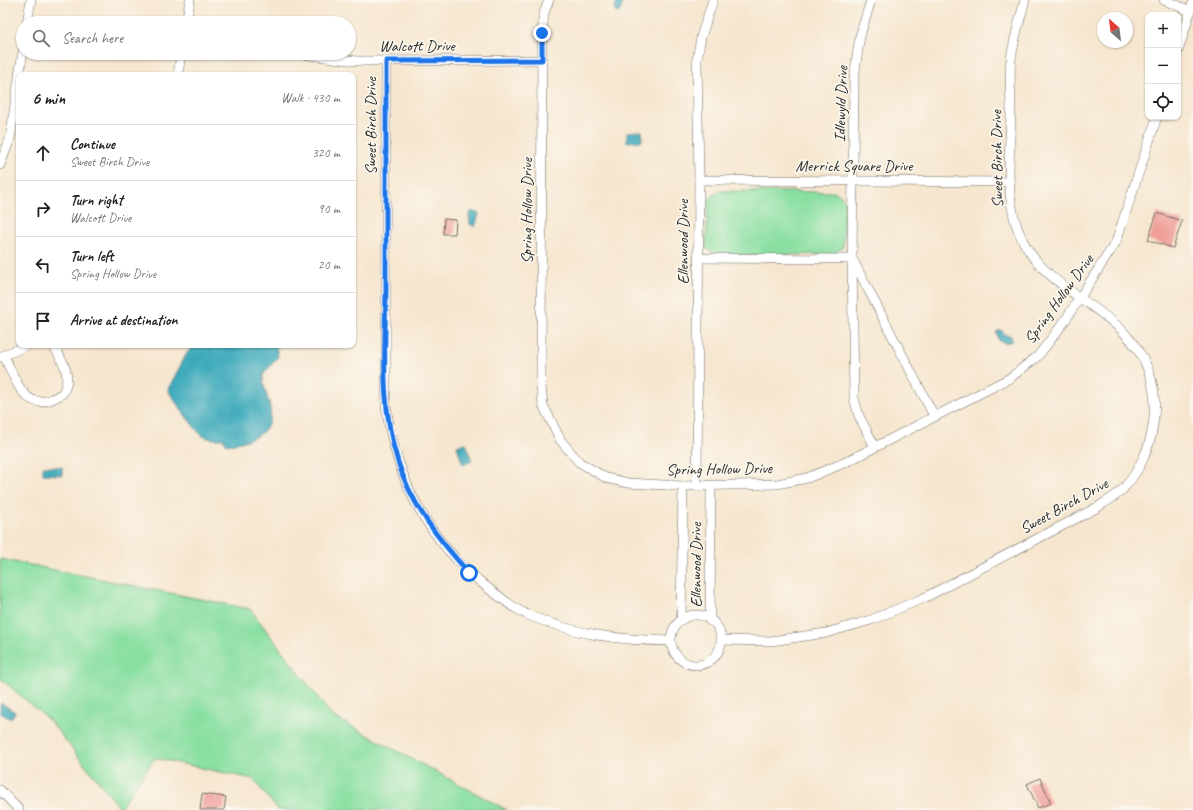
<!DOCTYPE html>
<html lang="en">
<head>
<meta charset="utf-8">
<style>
	:root { --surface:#fff; --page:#f2f2f2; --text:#202124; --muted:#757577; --line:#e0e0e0 }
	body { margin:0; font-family:Caveat,sans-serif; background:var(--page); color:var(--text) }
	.controls { position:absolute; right:12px; top:12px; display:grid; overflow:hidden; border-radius:8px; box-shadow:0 1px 3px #0004 }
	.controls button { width:36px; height:36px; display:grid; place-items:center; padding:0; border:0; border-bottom:1px solid var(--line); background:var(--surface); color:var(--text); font:20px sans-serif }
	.compass { position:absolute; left:1097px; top:12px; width:36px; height:36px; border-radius:50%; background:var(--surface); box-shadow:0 1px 3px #0004; rotate:332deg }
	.stop { position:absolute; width:12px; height:12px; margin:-9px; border:3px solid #1a73e8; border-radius:50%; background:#fff }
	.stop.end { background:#1a73e8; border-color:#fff; box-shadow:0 1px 4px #0008 }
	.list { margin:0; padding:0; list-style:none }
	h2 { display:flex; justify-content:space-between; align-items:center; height:52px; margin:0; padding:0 16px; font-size:17px }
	h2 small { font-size:13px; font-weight:400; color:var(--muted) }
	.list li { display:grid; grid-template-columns:26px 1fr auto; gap:12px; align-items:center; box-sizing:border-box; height:56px; padding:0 16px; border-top:1px solid var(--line) }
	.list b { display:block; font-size:15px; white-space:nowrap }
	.list p { margin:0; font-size:13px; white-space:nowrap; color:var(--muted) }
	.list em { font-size:13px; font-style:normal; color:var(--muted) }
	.icon { flex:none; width:22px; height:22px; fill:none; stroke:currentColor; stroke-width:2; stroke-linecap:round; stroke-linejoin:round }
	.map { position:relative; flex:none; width:1193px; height:810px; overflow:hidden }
	.search { position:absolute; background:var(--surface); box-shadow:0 1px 3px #0004; left:16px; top:16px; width:340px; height:44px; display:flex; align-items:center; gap:10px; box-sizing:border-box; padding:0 14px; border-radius:22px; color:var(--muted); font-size:15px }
	.panel { position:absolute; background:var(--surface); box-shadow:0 1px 3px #0004; left:16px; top:72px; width:340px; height:276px; border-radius:8px }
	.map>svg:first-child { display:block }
</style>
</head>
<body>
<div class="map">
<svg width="1193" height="810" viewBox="0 0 1193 810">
	<rect width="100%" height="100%" fill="#fbf7ec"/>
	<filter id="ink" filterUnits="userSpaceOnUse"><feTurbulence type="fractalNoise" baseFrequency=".025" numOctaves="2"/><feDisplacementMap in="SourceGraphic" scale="8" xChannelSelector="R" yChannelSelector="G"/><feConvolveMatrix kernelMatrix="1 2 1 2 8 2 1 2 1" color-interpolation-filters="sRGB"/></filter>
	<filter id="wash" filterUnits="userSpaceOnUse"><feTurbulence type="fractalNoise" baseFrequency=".012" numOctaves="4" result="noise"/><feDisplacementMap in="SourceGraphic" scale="16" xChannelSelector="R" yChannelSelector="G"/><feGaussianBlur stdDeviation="0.9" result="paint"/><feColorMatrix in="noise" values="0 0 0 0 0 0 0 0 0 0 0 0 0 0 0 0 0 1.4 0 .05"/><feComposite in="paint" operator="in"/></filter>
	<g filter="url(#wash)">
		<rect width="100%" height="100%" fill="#f6e6cf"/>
		<!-- green -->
		<g fill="#89dfa2" stroke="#5a8566">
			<polygon points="719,191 836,192 845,200 843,247 834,254 716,256 706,248 708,200"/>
			<polygon points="0,559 250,609 332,716 507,810 278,810 253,779 155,758 120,808 49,720 0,678"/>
		</g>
		<!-- water -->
		<g fill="#3daabc" stroke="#346a74">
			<polygon points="617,0 623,1 620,12 618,13 614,11"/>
			<polygon points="642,131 642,141 627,142 627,132"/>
			<polygon points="472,211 479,214 475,227 470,224 469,215"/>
			<polygon points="1001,330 1005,335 1011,336 1012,341 1006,343 999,341 996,332"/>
			<path d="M194 345H276L278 357 263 375C263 385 266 393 269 402 277 434 252 440 227 445L224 439C217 439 209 440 203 436 198 434 169 394 168 389L187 353Z"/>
			<polygon points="466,443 472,461 463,465 457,446"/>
			<polygon points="43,466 62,467 62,475 43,474"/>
			<polygon points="1,703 15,712 11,719 0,713"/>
		</g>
		<g id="blocks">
			<!-- building -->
			<g fill="#ef9e99">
				<polygon points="1157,213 1182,221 1173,248 1148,240"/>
				<polygon points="444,219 456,220 455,234 443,234"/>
				<polygon points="1040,778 1051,803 1038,808 1027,784"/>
				<polygon points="202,794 226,797 224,810 200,810"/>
			</g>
		</g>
	</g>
	<g filter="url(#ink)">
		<use href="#blocks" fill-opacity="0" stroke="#726c64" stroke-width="1"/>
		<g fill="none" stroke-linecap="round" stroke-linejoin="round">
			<defs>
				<g id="minor">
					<polyline points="549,0 544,13 542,33 541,386 543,405 561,441 579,462 606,478 628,483 683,486 777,484 807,478 844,463 1010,378 1038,356 1062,325 1116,242 1157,117"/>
					<polyline points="871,0 860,36 854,78 852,259 854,398 859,416 875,447"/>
					<polyline points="1164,0 1191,11"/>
					<polyline points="27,23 31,0"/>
					<polyline points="186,23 190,0"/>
					<polyline points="1178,51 1193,3"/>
					<polyline points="293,53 357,61 542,60"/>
					<path d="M386 61V405C396 481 428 541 488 588 500 597 513 608 526 614 575 635 618 640 671 641"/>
					<polyline points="19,75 23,52"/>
					<polyline points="178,75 181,53"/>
					<polyline points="0,165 10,139 19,78"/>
					<polyline points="699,180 1010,182"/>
					<polyline points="698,258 852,259"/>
					<polyline points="854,262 934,416"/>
					<path d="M4 356C18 384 26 418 63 393 73 374 62 361 53 345"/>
					<polyline points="0,357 28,345"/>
					<polyline points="697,486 699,180 697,60 701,37 713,0"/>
					<circle cx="696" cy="640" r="25"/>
					<polyline points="681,620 683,486"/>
					<polyline points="710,621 711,486"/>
					<path d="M722 640 771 641 826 633 871 620 924 598 1098 507C1106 502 1116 496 1123 489 1139 472 1150 448 1153 425 1156 407 1155 389 1149 372 1126 307 1053 299 1023 241 1003 203 1010 155 1011 113 1011 96 1009 77 1011 59 1014 39 1020 19 1025 0"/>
					<polyline points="0,790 19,810"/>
				</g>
			</defs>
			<!-- minor casing -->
			<use href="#minor" stroke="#726c64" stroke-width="10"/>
			<!-- minor -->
			<use href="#minor" stroke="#fff" stroke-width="9"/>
		</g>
	</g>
	<g fill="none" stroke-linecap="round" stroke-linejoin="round" filter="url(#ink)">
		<!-- route -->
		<path stroke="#1a73e8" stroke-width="5" d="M469 573C439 540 412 506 398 462 380 407 385 348 386 291 386 214 386 138 386 61L542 60V33"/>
	</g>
	<g text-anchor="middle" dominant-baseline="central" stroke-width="3.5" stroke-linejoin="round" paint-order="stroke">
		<!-- street labels -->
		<g font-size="16" fill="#2b2b2b" stroke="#fbf7ec">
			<text x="417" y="46">Walcott Drive</text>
			<text transform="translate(841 104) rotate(-88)">Idlewyld Drive</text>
			<text transform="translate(371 126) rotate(-90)">Sweet Birch Drive</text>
			<text transform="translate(997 159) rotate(-91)">Sweet Birch Drive</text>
			<text x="854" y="166">Merrick Square Drive</text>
			<text transform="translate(527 211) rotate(-90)">Spring Hollow Drive</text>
			<text transform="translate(683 242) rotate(-90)">Ellenwood Drive</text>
			<text transform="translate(1059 299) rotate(-54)">Spring Hollow Drive</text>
			<text transform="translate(719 469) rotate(-1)">Spring Hollow Drive</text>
			<text transform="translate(1064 506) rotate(-29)">Sweet Birch Drive</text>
			<text transform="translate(696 565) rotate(-90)">Ellenwood Drive</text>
		</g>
	</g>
</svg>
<div class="controls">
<button>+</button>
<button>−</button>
<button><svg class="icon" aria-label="locate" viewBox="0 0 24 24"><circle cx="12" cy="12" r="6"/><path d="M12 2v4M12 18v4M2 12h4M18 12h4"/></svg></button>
</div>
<svg class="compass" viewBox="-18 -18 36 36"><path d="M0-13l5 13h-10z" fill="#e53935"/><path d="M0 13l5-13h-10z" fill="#757577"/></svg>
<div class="stop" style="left:469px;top:573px"></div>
<div class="stop end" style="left:542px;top:33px"></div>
<div class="search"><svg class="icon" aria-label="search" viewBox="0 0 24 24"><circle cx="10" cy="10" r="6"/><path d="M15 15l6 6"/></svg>Search here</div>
<section class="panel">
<h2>6 min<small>Walk · 430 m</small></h2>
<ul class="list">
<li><svg class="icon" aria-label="ahead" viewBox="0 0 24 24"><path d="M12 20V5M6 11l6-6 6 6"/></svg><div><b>Continue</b><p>Sweet Birch Drive</p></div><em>320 m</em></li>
<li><svg class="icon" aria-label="right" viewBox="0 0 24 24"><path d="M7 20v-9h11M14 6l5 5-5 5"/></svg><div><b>Turn right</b><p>Walcott Drive</p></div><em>90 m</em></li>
<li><svg class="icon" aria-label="left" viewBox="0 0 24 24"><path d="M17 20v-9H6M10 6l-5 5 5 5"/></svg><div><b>Turn left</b><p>Spring Hollow Drive</p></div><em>20 m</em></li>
<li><svg class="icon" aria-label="arrive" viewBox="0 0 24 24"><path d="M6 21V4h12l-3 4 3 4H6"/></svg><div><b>Arrive at destination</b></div></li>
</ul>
</section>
</div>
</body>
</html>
